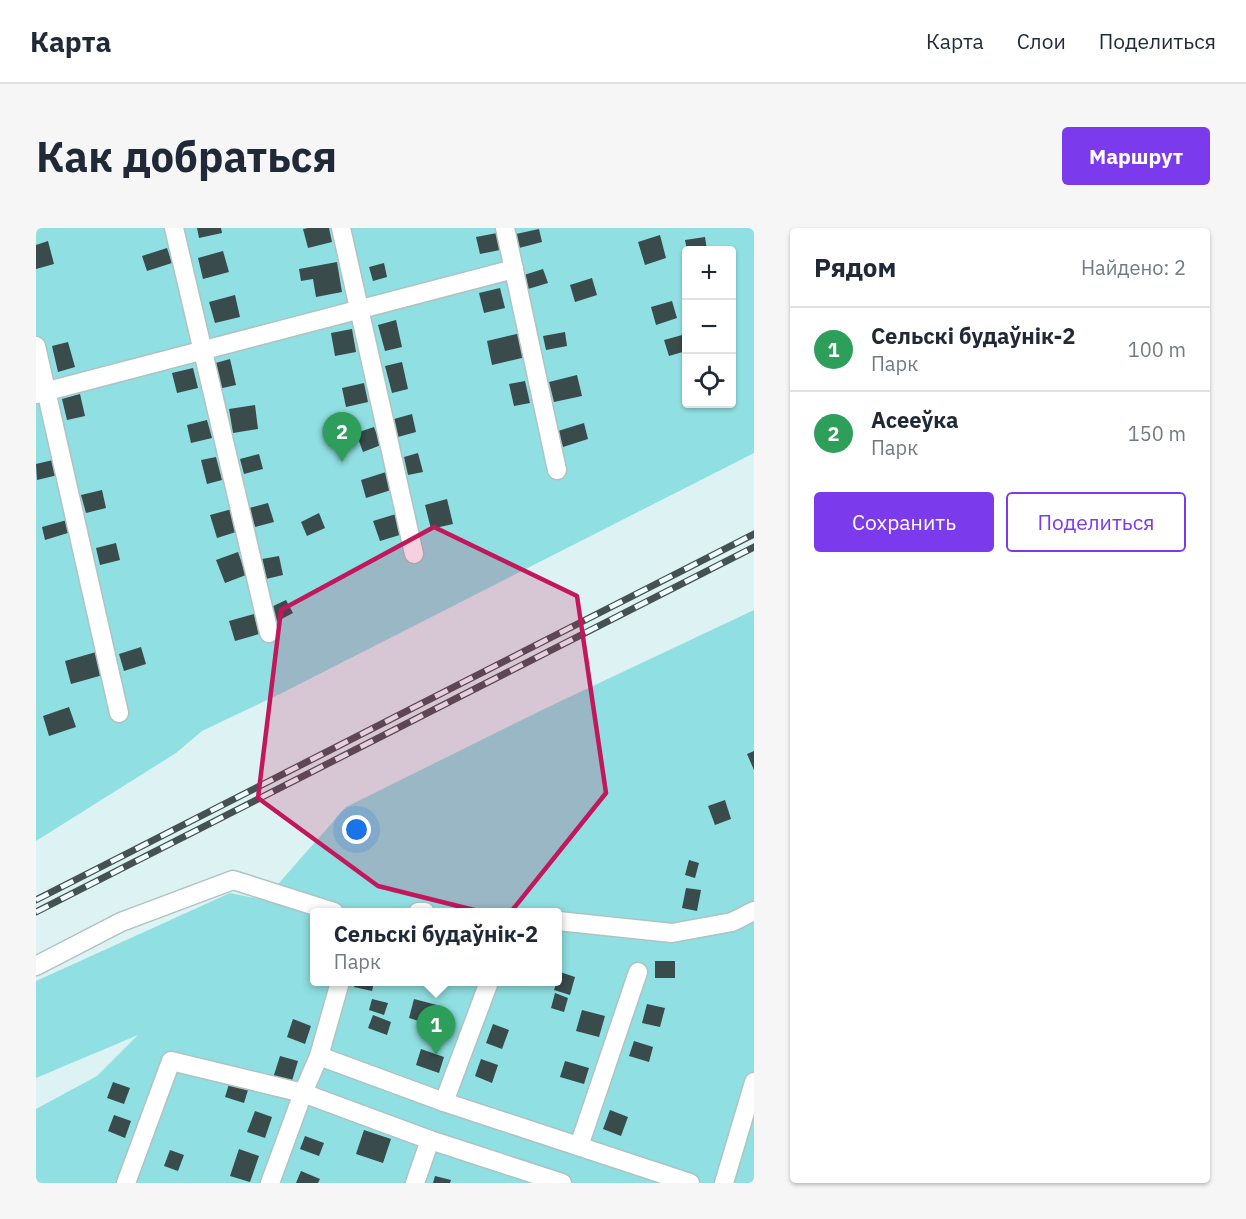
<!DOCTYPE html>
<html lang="ru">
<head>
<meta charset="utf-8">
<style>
	:root { --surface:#fff; --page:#f6f6f7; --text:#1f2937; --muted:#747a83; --line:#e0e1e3; --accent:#7c3aed }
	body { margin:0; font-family:"IBM Plex Sans",sans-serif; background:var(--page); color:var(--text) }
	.controls { position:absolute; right:18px; top:18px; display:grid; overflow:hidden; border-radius:6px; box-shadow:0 2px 4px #0004 }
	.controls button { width:54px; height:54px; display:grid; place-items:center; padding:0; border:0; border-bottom:2px solid var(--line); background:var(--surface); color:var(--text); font:30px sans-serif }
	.you { position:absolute; left:321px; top:602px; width:21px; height:21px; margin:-15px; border:4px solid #fff; border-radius:50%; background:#1a73e8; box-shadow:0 0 0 9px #1a73e833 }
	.badge { display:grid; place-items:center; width:39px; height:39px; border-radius:50%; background:var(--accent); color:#fff; font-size:20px; font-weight:700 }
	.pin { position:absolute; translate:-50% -50px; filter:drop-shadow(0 2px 3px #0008) }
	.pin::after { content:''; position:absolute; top:32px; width:21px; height:18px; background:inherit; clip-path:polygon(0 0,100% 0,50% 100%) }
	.popup { position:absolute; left:274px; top:680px; width:252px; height:78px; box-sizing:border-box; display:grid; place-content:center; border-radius:6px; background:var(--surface); filter:drop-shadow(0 2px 4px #0005); font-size:20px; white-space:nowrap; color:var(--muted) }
	.popup b { font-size:22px; color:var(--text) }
	.popup::after { content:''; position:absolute; left:50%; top:100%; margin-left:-12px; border:12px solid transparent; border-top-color:var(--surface) }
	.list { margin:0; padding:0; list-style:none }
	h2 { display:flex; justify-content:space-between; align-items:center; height:78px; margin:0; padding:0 24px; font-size:26px }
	h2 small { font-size:20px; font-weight:400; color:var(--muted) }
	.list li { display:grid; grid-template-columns:39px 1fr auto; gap:18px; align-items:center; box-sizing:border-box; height:84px; padding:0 24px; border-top:2px solid var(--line) }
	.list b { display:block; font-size:22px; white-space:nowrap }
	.list p { margin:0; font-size:20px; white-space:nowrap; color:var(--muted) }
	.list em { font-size:20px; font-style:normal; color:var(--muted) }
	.actions { display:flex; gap:12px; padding:18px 24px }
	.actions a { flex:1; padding:14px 0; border:2px solid var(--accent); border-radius:6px; text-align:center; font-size:21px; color:var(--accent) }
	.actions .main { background:var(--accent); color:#fff }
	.icon { flex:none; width:33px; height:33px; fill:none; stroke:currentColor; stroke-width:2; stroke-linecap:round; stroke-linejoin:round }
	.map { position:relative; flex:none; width:718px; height:955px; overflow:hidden; border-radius:6px }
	header { display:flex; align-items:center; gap:36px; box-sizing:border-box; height:84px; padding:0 30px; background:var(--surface); border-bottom:2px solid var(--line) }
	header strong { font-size:28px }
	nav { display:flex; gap:33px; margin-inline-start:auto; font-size:21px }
	.intro { display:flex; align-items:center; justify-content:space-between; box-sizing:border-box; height:144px; padding:0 36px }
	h1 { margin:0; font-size:42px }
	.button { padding:15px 27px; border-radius:6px; background:var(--accent); color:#fff; font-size:21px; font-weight:700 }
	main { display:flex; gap:36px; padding:0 36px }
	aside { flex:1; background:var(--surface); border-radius:6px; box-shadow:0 2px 4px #0004 }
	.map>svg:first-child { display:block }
</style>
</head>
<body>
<header>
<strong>Карта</strong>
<nav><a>Карта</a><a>Слои</a><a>Поделиться</a></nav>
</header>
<div class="intro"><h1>Как добраться</h1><a class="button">Маршрут</a></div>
<main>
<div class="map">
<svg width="718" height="955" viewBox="0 0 718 955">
	<rect width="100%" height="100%" fill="#ddf3f3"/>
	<!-- green -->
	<g fill="#90dfe2" fill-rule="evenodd">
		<path d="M0 0H718V225L248 464 166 503 140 525 0 613ZM650 22H696V176H650Z"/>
		<path d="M718 382V955H0V881L61 848 102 807 0 850V753L194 665 228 672 310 579 508 481ZM278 684H522V754H278Z"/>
	</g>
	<!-- building -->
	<g fill="#394b4b">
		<polygon points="161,0 185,0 186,5 163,10"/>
		<polygon points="272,0 293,0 296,14 272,20 267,1"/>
		<polygon points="503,1 506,14 483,20 480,6"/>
		<polygon points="461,5 464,22 444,26 440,9"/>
		<polygon points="624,7 630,30 609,37 602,14"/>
		<polygon points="669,9 671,22 651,22 649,12"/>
		<polygon points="12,13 18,36 0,41 0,17"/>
		<polygon points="131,20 136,35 111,43 106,28"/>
		<polygon points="187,23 193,44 167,51 162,30"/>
		<polygon points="301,34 306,64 280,69 277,51 265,53 263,41"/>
		<polygon points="348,35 351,49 337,53 333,39"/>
		<polygon points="507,41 512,55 492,61 488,47"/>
		<polygon points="556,50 561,67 539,74 534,57"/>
		<polygon points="464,60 469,80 448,85 443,65"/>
		<polygon points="199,67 204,89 179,95 173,74"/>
		<polygon points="636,73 641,90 620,97 615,79"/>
		<polygon points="360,92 366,119 349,123 342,97"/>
		<polygon points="316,101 320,124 299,128 295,105"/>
		<polygon points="529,104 531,118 510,122 507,108"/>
		<polygon points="485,105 490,129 456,137 451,113"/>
		<polygon points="650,106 650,123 633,128 628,112"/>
		<polygon points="32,114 39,139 22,144 16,118"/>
		<polygon points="194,131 200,157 182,161 176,136"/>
		<polygon points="366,134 372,161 356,165 349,138"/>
		<polygon points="157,140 162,160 141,165 136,145"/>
		<polygon points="541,147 546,168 518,174 513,154"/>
		<polygon points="489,153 494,175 478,178 473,156"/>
		<polygon points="328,155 332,174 310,179 306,160"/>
		<polygon points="44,166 49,188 31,192 26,171"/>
		<polygon points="219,177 222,201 197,205 193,181"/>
		<polygon points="376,186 380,204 362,209 358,191"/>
		<polygon points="171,192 176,210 155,215 151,197"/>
		<polygon points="548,195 552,211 527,219 522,203"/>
		<polygon points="338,199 345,217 327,224 320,205"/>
		<polygon points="382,225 387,244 372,247 368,229"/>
		<polygon points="223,226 227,241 208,246 204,231"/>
		<polygon points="180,229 186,252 171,256 165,232"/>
		<polygon points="17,232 22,247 1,252 0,236"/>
		<polygon points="350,244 355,262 330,270 325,252"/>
		<polygon points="66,262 70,280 50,285 45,267"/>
		<polygon points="411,271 417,296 395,301 389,277"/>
		<polygon points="232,275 238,294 219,299 213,280"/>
		<polygon points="196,281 203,303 181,310 174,287"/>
		<polygon points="283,285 289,300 271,308 265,294"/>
		<polygon points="360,286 367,306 344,313 337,293"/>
		<polygon points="31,292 35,304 9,312 6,299"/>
		<polygon points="80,315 84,332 64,337 60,320"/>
		<polygon points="202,324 210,347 189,355 180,332"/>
		<polygon points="243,328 247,347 230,351 226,331"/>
		<polygon points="250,372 257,385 238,395 231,381"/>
		<polygon points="218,386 223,406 199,413 193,393"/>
		<polygon points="105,419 110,436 88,443 83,426"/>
		<polygon points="60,424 67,447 35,456 29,433"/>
		<polygon points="33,479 40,499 13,508 7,488"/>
		<polygon points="718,523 718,542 711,526"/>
		<polygon points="689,572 695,591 679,597 672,578"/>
		<polygon points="653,632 663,635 659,650 649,647"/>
		<polygon points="650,660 665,662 661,683 646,680"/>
		<rect x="619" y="733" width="20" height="17"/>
		<polygon points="524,744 539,749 534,767 518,762"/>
		<polygon points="320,754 338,754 336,763 318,759"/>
		<polygon points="519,765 532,770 528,784 515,780"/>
		<polygon points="336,771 352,775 348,787 333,782"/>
		<polygon points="378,771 401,777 396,797 373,790"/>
		<polygon points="611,776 629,780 624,799 606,795"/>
		<polygon points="546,782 569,788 563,809 540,803"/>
		<polygon points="337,787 355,794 351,807 332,800"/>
		<polygon points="257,791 275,798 269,816 251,809"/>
		<polygon points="457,796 473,802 466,821 450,815"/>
		<polygon points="598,813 617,819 613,834 593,828"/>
		<polygon points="385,821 408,829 403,845 380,837"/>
		<polygon points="244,828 262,833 255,856 237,850"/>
		<polygon points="445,831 462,837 456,855 439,848"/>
		<polygon points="529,833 553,840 548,856 524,849"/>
		<polygon points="77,854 94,860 88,876 71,870"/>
		<polygon points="193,856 212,862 208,875 189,869"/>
		<polygon points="574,882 592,889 585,908 567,901"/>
		<polygon points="219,883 236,889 229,910 211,904"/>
		<polygon points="78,887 95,893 89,910 72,903"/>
		<polygon points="328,902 355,911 347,935 320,926"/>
		<polygon points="269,908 288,915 283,928 264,921"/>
		<polygon points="203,921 223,928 214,954 194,948"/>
		<polygon points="134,922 148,927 142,943 128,938"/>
		<polygon points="265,943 284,951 282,955 260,955"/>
		<polygon points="399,948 415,952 414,955 397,955"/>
	</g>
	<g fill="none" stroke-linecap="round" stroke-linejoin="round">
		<defs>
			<g id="minor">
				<polyline points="138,0 233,405"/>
				<polyline points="305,0 378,326"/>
				<polyline points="469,0 521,242"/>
				<polyline points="0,118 83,485"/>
				<polyline points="0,166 478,41"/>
				<polyline points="382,684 389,684"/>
				<polyline points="522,693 636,705 696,694 718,683"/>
				<polyline points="0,738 85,694 197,652 298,684"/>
				<polyline points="304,754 283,828 267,865 394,912 526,955"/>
				<polyline points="283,828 408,874 654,955"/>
				<polyline points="408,874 453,754"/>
				<polyline points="543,918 602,744"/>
				<polyline points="90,955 135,833 267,865 234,955"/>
				<polyline points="379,955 394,912"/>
				<polyline points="688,955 718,854"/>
			</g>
		</defs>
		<!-- minor casing -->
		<use href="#minor" stroke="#aec3c3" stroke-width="21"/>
		<!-- minor -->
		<use href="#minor" stroke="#fff" stroke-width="18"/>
		<defs>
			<g id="rail">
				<polyline points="0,672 718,306"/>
				<polyline points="0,684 718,319"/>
			</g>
		</defs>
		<!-- rail casing -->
		<use href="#rail" stroke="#465252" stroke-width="7"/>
		<!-- rail -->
		<use href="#rail" stroke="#f1feff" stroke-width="4.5" stroke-dasharray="14" stroke-linecap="butt"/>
	</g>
	<!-- marked area -->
	<path fill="#c2185b" fill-opacity="0.2" stroke="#c2185b" stroke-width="4.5" stroke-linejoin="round" d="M398 299 541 368 570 565 470 690 342 658 222 570 245 382Z"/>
</svg>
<div class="controls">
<button>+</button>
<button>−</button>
<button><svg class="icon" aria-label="locate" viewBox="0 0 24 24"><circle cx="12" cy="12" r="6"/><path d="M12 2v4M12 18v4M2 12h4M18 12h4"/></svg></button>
</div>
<div class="you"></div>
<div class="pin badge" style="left:400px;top:827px;background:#2e9e5b">1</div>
<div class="popup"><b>Сельскі будаўнік-2</b>Парк</div>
<div class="pin badge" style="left:306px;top:234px;background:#2e9e5b">2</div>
</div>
<aside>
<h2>Рядом<small>Найдено: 2</small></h2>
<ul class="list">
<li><span class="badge" style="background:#2e9e5b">1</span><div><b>Сельскі будаўнік-2</b><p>Парк</p></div><em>100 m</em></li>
<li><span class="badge" style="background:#2e9e5b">2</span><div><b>Асееўка</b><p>Парк</p></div><em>150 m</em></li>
</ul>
<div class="actions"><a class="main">Сохранить</a><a>Поделиться</a></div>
</aside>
</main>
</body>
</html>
